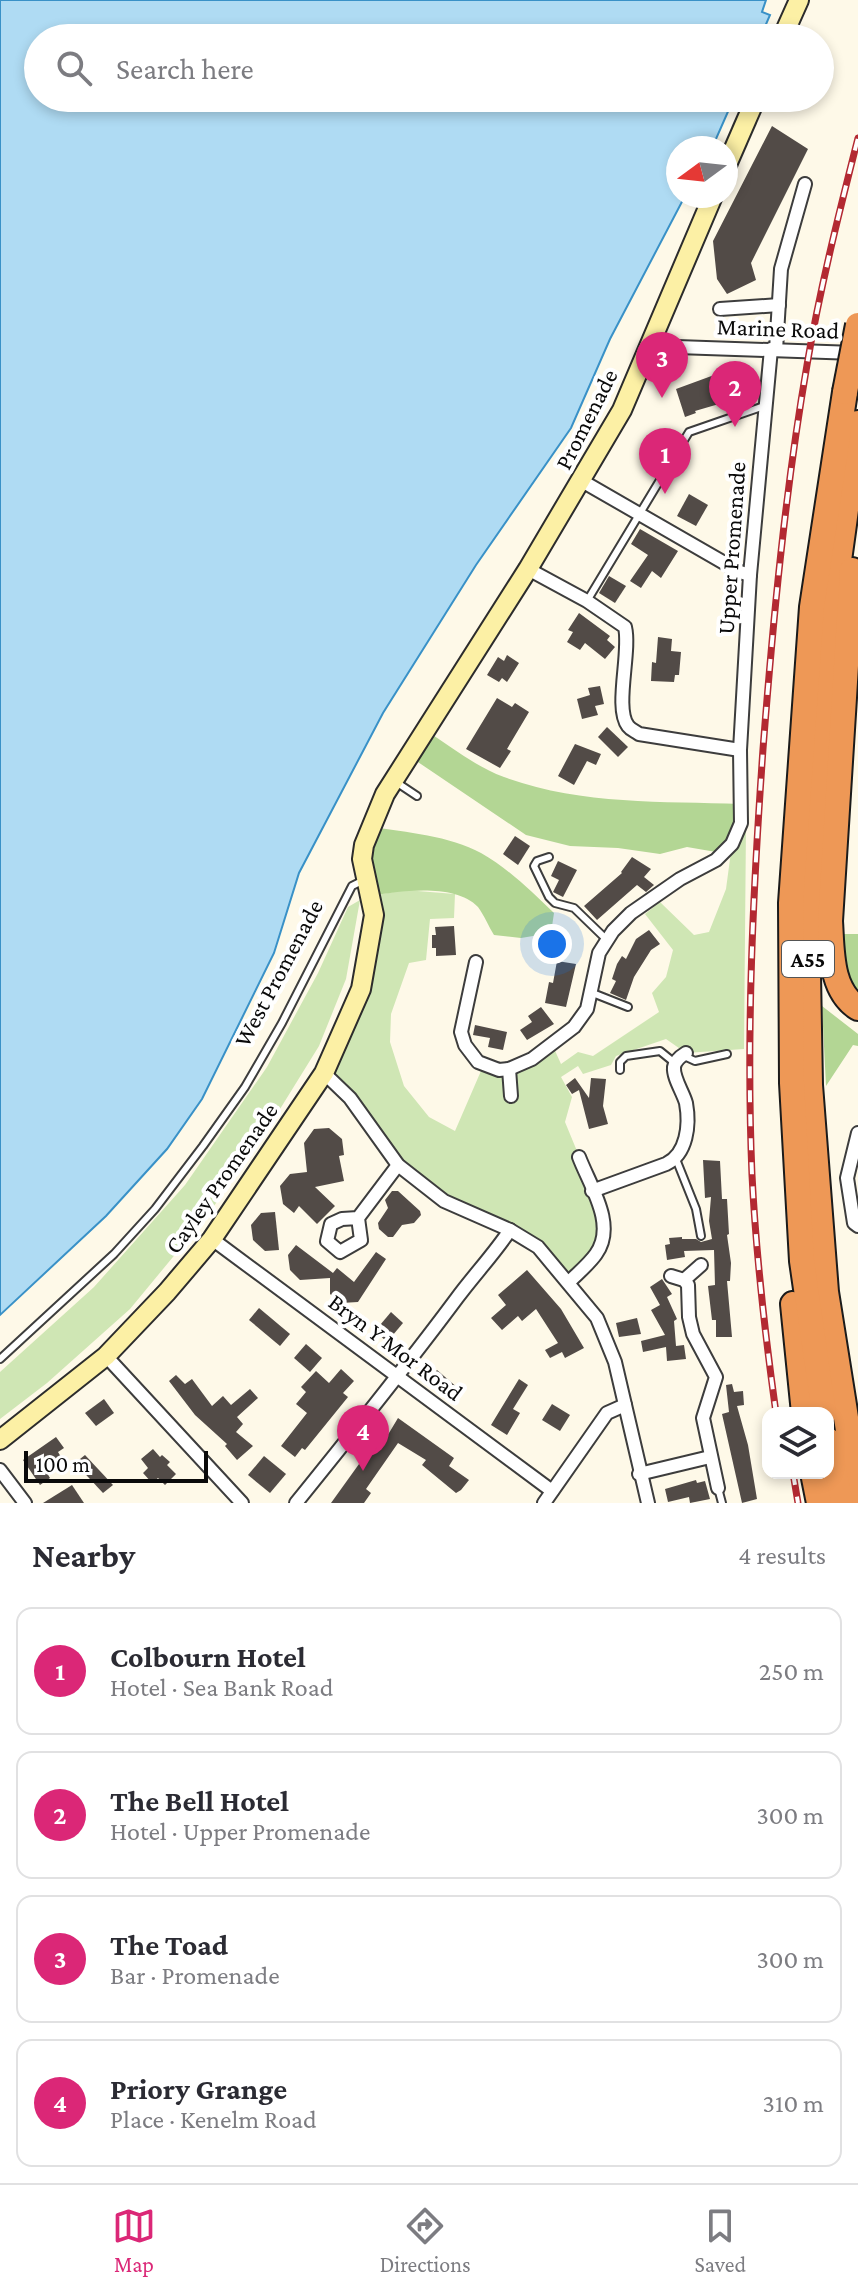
<!DOCTYPE html>
<html lang="en">
<head>
<meta charset="utf-8">
<style>
	:root { --surface:#fff; --page:#f2f2f3; --text:#2b2b33; --muted:#7c7c81; --line:#e1e1e2; --accent:#db2777 }
	body { margin:0; font-family:"Crimson Pro",serif; background:var(--page); color:var(--text) }
	.controls { position:absolute; right:24px; bottom:24px; display:grid; overflow:hidden; border-radius:16px; box-shadow:0 4px 12px #0003 }
	.controls button { width:72px; height:72px; display:grid; place-items:center; padding:0; border:0; border-bottom:2px solid var(--line); background:var(--surface); color:var(--text); font:40px sans-serif }
	.compass { position:absolute; left:666px; top:136px; width:72px; height:72px; border-radius:50%; background:var(--surface); box-shadow:0 4px 12px #0003; rotate:255deg }
	.scale { position:absolute; left:24px; bottom:20px; width:184px; box-sizing:border-box; padding-left:8px; border:4px solid #0a0a0a; border-top:0; font-size:22px; line-height:28px; white-space:nowrap; color:#0a0a0a; -webkit-text-stroke:6px #fff; paint-order:stroke }
	.you { position:absolute; left:552px; top:944px; width:28px; height:28px; margin:-20px; border:6px solid #fff; border-radius:50%; background:#1a73e8; box-shadow:0 0 0 12px #1a73e833 }
	.badge { display:grid; place-items:center; width:52px; height:52px; border-radius:50%; background:var(--accent); color:#fff; font-size:26px; font-weight:700 }
	.pin { position:absolute; translate:-50% -66px; filter:drop-shadow(0 2px 4px #0008) }
	.pin::after { content:''; position:absolute; top:42px; width:28px; height:24px; background:inherit; clip-path:polygon(0 0,100% 0,50% 100%) }
	.list { margin:0; padding:0; list-style:none }
	h2 { display:flex; justify-content:space-between; align-items:center; height:104px; margin:0; padding:0 32px; font-size:34px }
	h2 small { font-size:26px; font-weight:400; color:var(--muted) }
	.list li { display:grid; grid-template-columns:52px 1fr auto; gap:24px; align-items:center; box-sizing:border-box; height:128px; margin:0 16px 16px; padding:0 16px; border:2px solid var(--line); border-radius:16px }
	.list b { display:block; font-size:30px; white-space:nowrap }
	.list p { margin:0; font-size:26px; white-space:nowrap; color:var(--muted) }
	.list em { font-size:26px; font-style:normal; color:var(--muted) }
	.icon { flex:none; width:44px; height:44px; fill:none; stroke:currentColor; stroke-width:2; stroke-linecap:round; stroke-linejoin:round }
	.map { position:relative; flex:none; width:858px; height:1503px; overflow:hidden }
	.search { position:absolute; background:var(--surface); box-shadow:0 4px 12px #0003; left:24px; right:24px; top:24px; height:88px; display:flex; align-items:center; gap:20px; box-sizing:border-box; padding:0 28px; border-radius:44px; color:var(--muted); font-size:30px }
	.sheet { height:680px; background:var(--surface) }
	nav { display:flex; justify-content:space-around; align-items:center; box-sizing:border-box; height:112px; border-top:2px solid var(--line); background:var(--surface); font-size:22px; color:var(--muted) }
	nav a { display:grid; justify-items:center; gap:4px }
	nav .on { color:var(--accent) }
	.map>svg:first-child { display:block }
</style>
</head>
<body>
<div class="map">
<svg width="858" height="1503" viewBox="0 0 858 1503">
	<rect width="100%" height="100%" fill="#fef9e8"/>
	<!-- green -->
	<g fill="#cfe6b4">
		<polygon points="746,825 744,1049 686,1053 666,1039 616,1056 611,1065 583,1074 578,1066 561,1077 572,1097 565,1122 605,1219 605,1237 569,1282 538,1247 444,1201 398,1165 324,1073 361,989 371,896 405,890 455,894 454,918 430,919 426,960 409,963 391,1014 390,1042 404,1086 429,1117 455,1131 484,1064 509,1069 552,1044 561,1064 578,1052 593,1056 659,1012 652,993 666,977 673,950 645,914 660,902 694,935 709,932 726,889 732,844"/>
		<polygon points="360,900 346,979 319,1046 259,1143 206,1217 130,1309 47,1383 0,1419 0,1372 94,1287 185,1185 267,1067 318,973 348,907"/>
	</g>
	<!-- forest -->
	<g fill="#b3d694">
		<path d="M425 730C450 746 476 767 504 777 580 805 661 801 741 804L732 844 716 852 687 847 660 854 618 848 570 846 526 835 409 756Z"/>
		<path d="M371 827C406 832 450 836 481 853 508 868 532 892 554 913L551 933 521 938 494 935C489 927 484 915 478 907 455 883 400 891 371 896L365 880Z"/>
		<polygon points="840,934 858,934 858,995 845,976"/>
		<polygon points="822,1006 858,1034 858,1046 853,1045 826,1086"/>
	</g>
	<!-- water -->
	<polygon fill="#afdbf3" stroke="#3991c7" stroke-width="2" points="0,0 766,0 762,12 770,15 760,38 38,38 38,98 734,98 712,148 678,148 678,196 685,196 610,339 571,428 476,565 383,713 299,873 274,953 202,1099 167,1149 106,1216 0,1315"/>
	<!-- building -->
	<g fill="#524b47">
		<polygon points="772,126 808,149 751,263 756,280 727,294 717,279 713,241"/>
		<polygon points="749,365 755,382 753,394 695,411 696,413 685,417 676,389 736,367 736,369"/>
		<polygon points="689,494 708,505 696,526 677,516"/>
		<polygon points="640,529 678,551 661,578 652,571 641,588 630,581 648,555 631,544"/>
		<polygon points="609,576 626,586 615,603 599,593"/>
		<polygon points="579,613 610,636 607,640 615,647 605,659 585,643 580,650 567,642 573,632 568,630"/>
		<polygon points="658,637 672,639 671,651 681,652 679,675 675,675 674,682 651,681 652,662 656,663"/>
		<polygon points="507,655 519,663 507,682 502,678 499,682 487,675 498,657 504,661"/>
		<polygon points="600,686 604,704 595,706 598,715 582,719 577,699 590,695 588,688"/>
		<polygon points="497,698 512,707 515,703 529,712 507,749 511,751 500,768 466,749"/>
		<polygon points="607,727 628,747 618,757 598,737"/>
		<polygon points="575,744 601,754 596,765 587,761 574,785 558,776"/>
		<polygon points="515,836 530,846 518,865 503,854"/>
		<polygon points="632,857 651,869 644,877 654,885 646,892 637,885 597,920 584,906 622,873 621,872"/>
		<polygon points="558,861 577,870 563,897 553,892 559,880 551,876"/>
		<polygon points="454,926 456,955 436,956 436,948 432,948 432,935 436,935 435,927"/>
		<polygon points="649,930 660,944 651,950 634,977 626,1000 610,993 616,981 612,979 617,964 622,956 626,959 636,939"/>
		<polygon points="557,961 576,964 566,1007 545,1003 549,982 553,983"/>
		<polygon points="541,1007 554,1024 527,1040 520,1030 532,1022 528,1016"/>
		<polygon points="475,1025 507,1032 503,1050 488,1047 490,1038 473,1035"/>
		<polygon points="575,1078 589,1098 591,1078 606,1079 603,1106 608,1124 589,1129 579,1090 572,1094 566,1085"/>
		<polygon points="329,1128 342,1139 344,1155 339,1156 344,1181 315,1187 335,1206 317,1224 299,1206 294,1213 283,1204 280,1186 290,1174 307,1172 304,1143 314,1129"/>
		<polygon points="703,1160 720,1161 722,1199 727,1199 729,1234 727,1235 731,1263 730,1281 727,1281 732,1337 716,1337 716,1320 712,1320 708,1286 715,1285 714,1250 684,1251 685,1257 667,1260 665,1245 670,1244 669,1238 682,1237 682,1239 696,1239 701,1242 712,1239 709,1221 711,1197 705,1198"/>
		<polygon points="392,1191 398,1191 420,1211 421,1215 414,1223 402,1225 393,1237 388,1237 379,1229 378,1223 388,1208 385,1200"/>
		<polygon points="275,1212 279,1250 265,1251 253,1240 251,1225 261,1213"/>
		<polygon points="296,1245 333,1273 337,1268 354,1282 376,1252 386,1259 358,1302 341,1303 330,1294 330,1278 300,1280 290,1270 288,1255"/>
		<polygon points="527,1270 561,1309 584,1348 565,1358 562,1352 550,1358 545,1350 558,1343 536,1309 522,1321 518,1316 502,1330 491,1318 506,1305 498,1295"/>
		<polygon points="662,1279 672,1294 667,1297 677,1319 674,1321 676,1346 684,1345 686,1359 667,1361 666,1347 643,1352 641,1341 665,1335 651,1310 660,1305 650,1287"/>
		<polygon points="259,1308 290,1334 280,1346 249,1320"/>
		<polygon points="391,1312 403,1323 387,1342 375,1331"/>
		<polygon points="637,1318 641,1334 619,1337 616,1323"/>
		<polygon points="306,1344 322,1358 310,1372 294,1358"/>
		<polygon points="341,1369 354,1381 343,1393 348,1397 305,1450 302,1448 295,1457 281,1446 307,1413 296,1404 306,1392 301,1387 316,1371 329,1383"/>
		<polygon points="437,1370 459,1389 450,1399 428,1381"/>
		<polygon points="176,1375 185,1384 192,1379 212,1406 223,1396 231,1405 250,1389 258,1398 237,1417 243,1424 236,1432 253,1446 237,1460 225,1446 227,1444 195,1415 169,1381"/>
		<polygon points="519,1379 528,1385 513,1409 520,1413 507,1435 491,1425"/>
		<polygon points="732,1384 734,1392 743,1391 744,1405 737,1406 748,1445 757,1499 742,1503 722,1414 729,1412 726,1385"/>
		<polygon points="104,1399 114,1413 96,1426 85,1413"/>
		<polygon points="552,1404 570,1415 560,1431 542,1420"/>
		<polygon points="398,1418 454,1458 449,1466 469,1480 461,1490 456,1493 422,1465 426,1460 398,1443 366,1489 371,1493 364,1503 331,1503 377,1439 383,1443"/>
		<polygon points="56,1437 64,1448 58,1452 61,1457 44,1468 50,1478 40,1485 23,1460"/>
		<polygon points="153,1449 160,1457 162,1455 170,1462 167,1465 176,1474 165,1485 158,1478 152,1483 143,1473 148,1468 141,1459"/>
		<polygon points="85,1455 113,1485 103,1493 75,1463"/>
		<polygon points="264,1456 286,1474 270,1493 248,1475"/>
		<polygon points="696,1480 697,1483 705,1481 710,1499 690,1503 689,1497 668,1502 665,1489"/>
		<polygon points="72,1485 84,1503 43,1503"/>
	</g>
	<g fill="none" stroke-linecap="round" stroke-linejoin="round">
		<defs>
			<g id="lane">
				<polyline points="587,601 689,432 764,406"/>
				<polyline points="396,782 417,796"/>
				<polyline points="549,857 537,861 534,866 549,897 555,903 574,908 607,940"/>
				<polyline points="590,992 628,1007"/>
				<polyline points="682,1055 695,1061 727,1054"/>
				<polyline points="620,1070 620,1062 626,1056 660,1051 676,1064"/>
				<polyline points="676,1159 696,1209 701,1236"/>
				<polyline points="0,1359 114,1254 155,1209 203,1146 245,1087 282,1023 352,886 364,880"/>
				<polyline points="718,1488 722,1503"/>
			</g>
			<g id="street">
				<polyline points="720,309 779,305"/>
				<polyline points="648,346 855,353"/>
				<polyline points="776,350 781,269 805,184"/>
				<polyline points="582,481 740,572 750,575"/>
				<path d="M528 569 587 601 625 627C631 652 614 708 628 726 631 730 635 731 639 734L740 750"/>
				<polyline points="476,962 461,1032 465,1045 478,1062 499,1070 509,1069 532,1059 574,1027 587,1009 599,953 613,931 631,913 680,879 716,860 732,844 741,823 740,750 750,575 771,349"/>
				<polyline points="509,1069 511,1096"/>
				<polyline points="324,1073 350,1098 398,1165 444,1201 510,1230 538,1247 597,1318 615,1362 648,1503"/>
				<polyline points="858,1133 847,1178 854,1223 858,1226"/>
				<path d="M592 1191 666 1164C687 1154 690 1125 686 1103 683 1092 673 1078 674 1067 675 1060 681 1056 686 1053"/>
				<polyline points="358,1218 342,1219 331,1224 327,1241 340,1252 361,1240 358,1218 398,1165"/>
				<polyline points="212,1239 552,1491"/>
				<polyline points="671,1276 684,1280 688,1285 689,1317 693,1334 716,1377 703,1418 718,1488"/>
				<polyline points="684,1280 701,1265"/>
				<path d="M569 1282C578 1273 589 1264 596 1254 617 1225 590 1186 579 1157"/>
				<polyline points="106,1356 242,1503"/>
				<polyline points="0,1470 25,1503"/>
				<polyline points="639,1474 710,1457"/>
				<path d="M296 1503C351 1435 405 1368 457 1298 474 1275 494 1254 510 1230"/>
				<polyline points="544,1503 607,1413 625,1405"/>
			</g>
			<g id="secondary">
				<polyline points="782,38 799,0"/>
				<polyline points="726,167 756,98"/>
				<polyline points="0,1440 106,1356 167,1292 212,1239 324,1073 361,989 374,915 362,859 364,845 385,794 528,569 622,410 713,196"/>
			</g>
			<g id="highway">
				<polyline points="858,423 832,611 812,844 808,974 810,1085 826,1292 858,1493"/>
				<path d="M852 570 830 921C832 951 830 990 858 1008"/>
				<polyline points="793,1304 804,1413"/>
				<polyline points="824,1413 802,1261 792,1083 791,903 812,607 845,392"/>
				<polyline points="828,1440 841,1503"/>
				<polyline points="813,1473 819,1503"/>
			</g>
		</defs>
		<!-- lane casing -->
		<use href="#lane" stroke="#3d3d3d" stroke-width="10"/>
		<!-- street casing -->
		<use href="#street" stroke="#3d3d3d" stroke-width="16"/>
		<!-- secondary casing -->
		<use href="#secondary" stroke="#2c2c2c" stroke-width="22"/>
		<!-- highway casing -->
		<use href="#highway" stroke="#1b1b1b" stroke-width="28"/>
		<!-- lane -->
		<use href="#lane" stroke="#fff" stroke-width="6"/>
		<!-- street -->
		<use href="#street" stroke="#fff" stroke-width="12"/>
		<!-- secondary -->
		<use href="#secondary" stroke="#fcf0a5" stroke-width="18"/>
		<!-- highway -->
		<use href="#highway" stroke="#ee9856" stroke-width="24"/>
		<defs>
			<g id="rail">
				<path d="M776 1413C765 1334 756 1255 752 1175 746 1033 753 891 763 749 773 621 785 492 807 365 820 288 839 213 858 138"/>
				<polyline points="793,1473 798,1503"/>
			</g>
		</defs>
		<!-- rail casing -->
		<use href="#rail" stroke="#b32932" stroke-width="7"/>
		<!-- rail -->
		<use href="#rail" stroke="#fff" stroke-width="4" stroke-dasharray="12" stroke-linecap="butt"/>
		<defs>
			<polyline id="highway-bridge" points="845,392 858,325"/>
		</defs>
		<!-- highway-bridge casing -->
		<use href="#highway-bridge" stroke="#1b1b1b" stroke-width="28" stroke-linecap="butt"/>
		<!-- highway-bridge -->
		<use href="#highway-bridge" stroke="#ee9856" stroke-width="24"/>
	</g>
	<g text-anchor="middle" dominant-baseline="central" stroke-width="8" stroke-linejoin="round" paint-order="stroke">
		<!-- shield labels -->
		<rect fill="#fff" stroke="#545454" stroke-width="2" x="782" y="941" width="52" height="36" rx="6"/>
		<g font-size="22" font-weight="bold" fill="#0a0a0a">
			<text x="808" y="959">A55</text>
		</g>
		<!-- street labels -->
		<g font-size="24" fill="#0a0a0a" stroke="#fff">
			<text transform="translate(778 328) rotate(2)">Marine Road</text>
			<text transform="translate(586 419) rotate(-63)">Promenade</text>
			<text transform="translate(731 548) rotate(-86)">Upper Promenade</text>
			<text transform="translate(278 973) rotate(-62)">West Promenade</text>
			<text transform="translate(221 1178) rotate(-55)">Cayley Promenade</text>
			<text transform="translate(396 1347) rotate(37)">Bryn Y Mor Road</text>
		</g>
	</g>
</svg>
<div class="controls">
<button><svg class="icon" aria-label="layers" viewBox="0 0 24 24"><path d="M12 4l9 5-9 5-9-5zM3 14l9 5 9-5"/></svg></button>
</div>
<svg class="compass" viewBox="-18 -18 36 36"><path d="M0-13l5 13h-10z" fill="#e53935"/><path d="M0 13l5-13h-10z" fill="#7c7c81"/></svg>
<div class="scale">100 m</div>
<div class="you"></div>
<div class="pin badge" style="left:665px;top:494px">1</div>
<div class="pin badge" style="left:735px;top:427px">2</div>
<div class="pin badge" style="left:662px;top:398px">3</div>
<div class="pin badge" style="left:363px;top:1471px">4</div>
<div class="search"><svg class="icon" aria-label="search" viewBox="0 0 24 24"><circle cx="10" cy="10" r="6"/><path d="M15 15l6 6"/></svg>Search here</div>
</div>
<section class="sheet">
<h2>Nearby<small>4 results</small></h2>
<ul class="list">
<li><span class="badge">1</span><div><b>Colbourn Hotel</b><p>Hotel · Sea Bank Road</p></div><em>250 m</em></li>
<li><span class="badge">2</span><div><b>The Bell Hotel</b><p>Hotel · Upper Promenade</p></div><em>300 m</em></li>
<li><span class="badge">3</span><div><b>The Toad</b><p>Bar · Promenade</p></div><em>300 m</em></li>
<li><span class="badge">4</span><div><b>Priory Grange</b><p>Place · Kenelm Road</p></div><em>310 m</em></li>
</ul>
</section>
<nav>
<a class="on"><svg class="icon" aria-label="map" viewBox="0 0 24 24"><path d="M3 6l6-2 6 2 6-2v14l-6 2-6-2-6 2zM9 4v14M15 6v14"/></svg>Map</a>
<a><svg class="icon" aria-label="directions" viewBox="0 0 24 24"><path d="M12 3l9 9-9 9-9-9zM9 14v-3h6M13 9l2 2-2 2"/></svg>Directions</a>
<a><svg class="icon" aria-label="saved" viewBox="0 0 24 24"><path d="M7 4h10v16l-5-4-5 4z"/></svg>Saved</a>
</nav>
</body>
</html>
